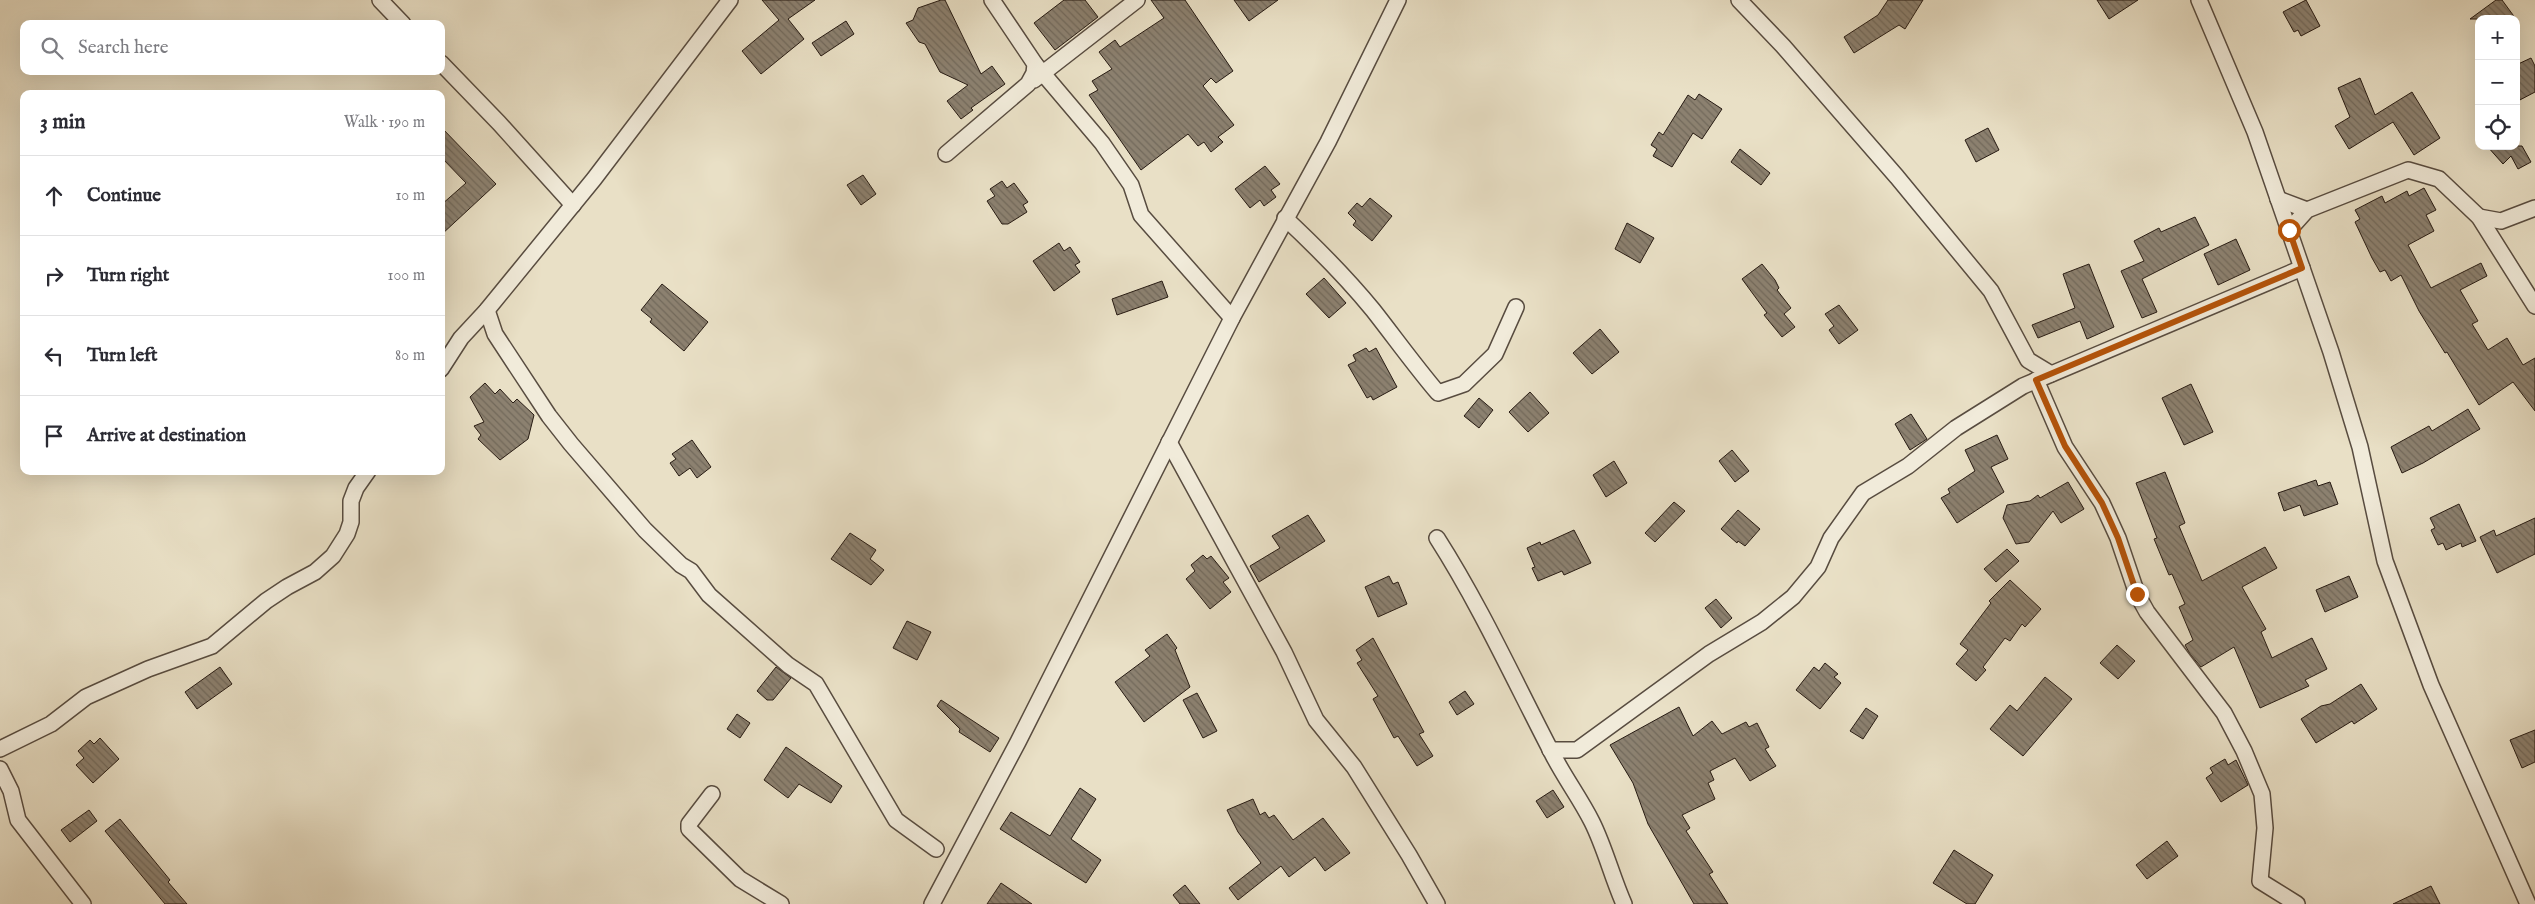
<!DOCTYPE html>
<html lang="en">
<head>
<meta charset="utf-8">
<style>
	:root { --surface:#fff; --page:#f2f2f3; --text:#2b2b33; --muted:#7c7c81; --line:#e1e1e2 }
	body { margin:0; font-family:"IM FELL English",serif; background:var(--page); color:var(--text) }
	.controls { position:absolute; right:15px; top:15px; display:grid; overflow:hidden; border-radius:10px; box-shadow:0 5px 20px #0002 }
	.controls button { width:45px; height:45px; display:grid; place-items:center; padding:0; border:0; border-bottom:1px solid var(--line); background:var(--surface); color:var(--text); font:25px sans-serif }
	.stop { position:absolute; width:15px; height:15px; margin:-11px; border:4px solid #b45309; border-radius:50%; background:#fff }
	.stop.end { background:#b45309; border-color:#fff; box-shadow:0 1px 5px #0008 }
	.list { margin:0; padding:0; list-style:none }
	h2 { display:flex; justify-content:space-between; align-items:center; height:65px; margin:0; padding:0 20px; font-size:21px }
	h2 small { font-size:16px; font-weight:400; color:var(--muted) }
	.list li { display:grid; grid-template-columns:32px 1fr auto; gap:15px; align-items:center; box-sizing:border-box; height:80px; padding:0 20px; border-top:1px solid var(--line) }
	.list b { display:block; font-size:19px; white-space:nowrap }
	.list em { font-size:16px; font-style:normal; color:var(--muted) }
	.icon { flex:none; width:28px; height:28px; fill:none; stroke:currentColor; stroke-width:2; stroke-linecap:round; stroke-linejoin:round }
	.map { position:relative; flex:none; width:2535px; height:904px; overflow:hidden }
	.search { position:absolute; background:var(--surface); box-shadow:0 5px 20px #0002; left:20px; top:20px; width:425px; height:55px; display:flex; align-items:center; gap:12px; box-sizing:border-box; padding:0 18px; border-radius:10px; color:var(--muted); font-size:19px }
	.panel { position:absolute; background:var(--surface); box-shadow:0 5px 20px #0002; left:20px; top:90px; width:425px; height:385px; border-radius:10px }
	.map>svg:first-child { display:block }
</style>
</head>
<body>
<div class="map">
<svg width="2535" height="904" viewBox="0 0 2535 904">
	<defs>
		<pattern id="building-back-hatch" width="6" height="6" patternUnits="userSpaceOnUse" patternTransform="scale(1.25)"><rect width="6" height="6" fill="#8c8170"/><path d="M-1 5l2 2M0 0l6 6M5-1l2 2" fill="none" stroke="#72695b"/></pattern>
	</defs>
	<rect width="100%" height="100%" fill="#e9e0c6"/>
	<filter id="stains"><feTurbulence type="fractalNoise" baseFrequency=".004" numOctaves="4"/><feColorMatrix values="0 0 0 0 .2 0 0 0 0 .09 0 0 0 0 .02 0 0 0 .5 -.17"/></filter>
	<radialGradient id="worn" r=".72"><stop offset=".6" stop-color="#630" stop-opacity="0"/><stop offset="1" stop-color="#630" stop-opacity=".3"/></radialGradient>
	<!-- building -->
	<g fill="url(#building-back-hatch)" stroke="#271b13">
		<polygon points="762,0 815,0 788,19 804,39 761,74 742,51 779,20"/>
		<polygon points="941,0 945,0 981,74 992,66 1005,84 971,108 973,110 961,119 947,101 968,85 940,72 925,44 919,42 906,23 913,20 918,8"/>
		<polygon points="1064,0 1085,0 1098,17 1055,50 1034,23"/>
		<polygon points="1151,0 1185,0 1233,71 1216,83 1211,78 1203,86 1234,125 1218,137 1223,142 1211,152 1204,142 1198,146 1188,134 1141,170 1089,95 1098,90 1092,81 1112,69 1099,52 1115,40 1120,47 1164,18"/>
		<polygon points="1234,0 1278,0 1249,21"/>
		<polygon points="1888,0 1923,0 1905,29 1899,25 1854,53 1844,37 1878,15"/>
		<polygon points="2097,0 2138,0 2109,19"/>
		<polygon points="2306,0 2320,26 2301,36 2298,30 2294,32 2283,12"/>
		<polygon points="2496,0 2502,0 2516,19 2470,19"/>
		<polygon points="846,21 854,34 821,56 812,43"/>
		<polygon points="2531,58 2535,66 2535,92 2516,102 2516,65"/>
		<polygon points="2360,78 2375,115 2412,92 2440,138 2414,155 2393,122 2349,149 2335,126 2350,117 2338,88"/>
		<polygon points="1699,94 1722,109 1702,139 1693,133 1672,167 1653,156 1657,149 1651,145 1659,132 1663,135 1688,95 1695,100"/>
		<polygon points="441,127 496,184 441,235 441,205 466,183 441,157"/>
		<polygon points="1988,128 1999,150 1976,162 1965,140"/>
		<polygon points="2487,146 2522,146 2531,162 2518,169 2511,156 2503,164"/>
		<polygon points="1740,149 1770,173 1761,185 1731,162"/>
		<polygon points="1265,166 1280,184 1271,190 1276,197 1264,206 1260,200 1250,208 1235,189"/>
		<polygon points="863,175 876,194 861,205 847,185"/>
		<polygon points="1002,181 1007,188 1014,183 1028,202 1023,205 1027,212 1008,224 1002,224 987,201 995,196 990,189"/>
		<polygon points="2424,188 2436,210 2426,215 2434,231 2408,245 2431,288 2481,263 2487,276 2460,290 2478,321 2472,324 2488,350 2507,338 2523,365 2535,358 2535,411 2513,382 2479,405 2447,352 2445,353 2419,311 2401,275 2391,281 2385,270 2380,272 2372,258 2355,222 2360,219 2355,210 2382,196 2385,203 2407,191 2409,196"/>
		<polygon points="1370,198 1392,216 1372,241 1353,225 1356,221 1348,213 1357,203 1362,207"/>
		<polygon points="2195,217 2209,245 2142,279 2157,312 2142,318 2121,271 2144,261 2134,241 2159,228 2161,232"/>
		<polygon points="1627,223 1654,238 1640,263 1615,249"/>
		<polygon points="2236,239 2250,270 2218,285 2204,254"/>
		<polygon points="1059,243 1064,251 1070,247 1080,262 1075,265 1080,272 1054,291 1033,261"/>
		<polygon points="1762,264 1775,280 1779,288 1777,290 1791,308 1784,314 1795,327 1782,337 1764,315 1767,313 1742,279"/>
		<polygon points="2089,264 2114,327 2087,339 2080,321 2038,338 2032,325 2075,308 2063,274"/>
		<polygon points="1324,278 1346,303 1329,318 1306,294"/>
		<polygon points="1162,281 1168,297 1117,315 1112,299"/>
		<polygon points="662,284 708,322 684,351 650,322 652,319 641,310"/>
		<polygon points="1839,305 1858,330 1839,344 1829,330 1834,326 1825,314"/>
		<polygon points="1600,329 1619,352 1592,374 1573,353"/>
		<polygon points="1366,348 1369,352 1376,348 1397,387 1373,400 1371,396 1367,398 1348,365 1356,361 1353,355"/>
		<polygon points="485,383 495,394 500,389 513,403 517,399 534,415 528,439 500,460 478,439 481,435 474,426 484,422 470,397"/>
		<polygon points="2191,384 2213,432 2184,445 2162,398"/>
		<polygon points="1530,392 1549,413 1528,432 1509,412"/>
		<polygon points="1479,398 1493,410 1479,428 1464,416"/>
		<polygon points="2468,409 2480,429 2423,463 2402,473 2391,447 2429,426 2432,431"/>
		<polygon points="1911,414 1927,439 1910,450 1895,424"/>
		<polygon points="1997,435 2008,459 1991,467 2004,492 1957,523 1941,498 1950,493 1948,489 1975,471 1965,450"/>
		<polygon points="692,440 711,467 697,478 690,468 679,476 670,463 676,459 672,454"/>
		<polygon points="1732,450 1749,471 1735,482 1719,461"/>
		<polygon points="1614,461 1627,483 1606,497 1593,475"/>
		<polygon points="2165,472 2185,523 2179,526 2202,581 2265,547 2277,568 2242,587 2266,629 2261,632 2272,658 2312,638 2327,669 2305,680 2309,686 2260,708 2234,647 2201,667 2190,654 2185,645 2193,640 2179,607 2185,604 2172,574 2169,575 2154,539 2157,538 2136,483"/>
		<polygon points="2316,480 2318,486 2330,482 2338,504 2304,516 2300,505 2284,511 2278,493"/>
		<polygon points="2068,482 2084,509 2061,523 2053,511 2029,542 2016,544 2003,518 2007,505 2030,501 2038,495 2040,498"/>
		<polygon points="1674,502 1685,511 1655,542 1645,533"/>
		<polygon points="2459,504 2476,541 2462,547 2461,543 2446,550 2443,543 2438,545 2431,530 2435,528 2430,518"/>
		<polygon points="1738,510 1760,529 1745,546 1738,541 1737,543 1721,529"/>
		<polygon points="1308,515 1325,541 1259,582 1250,566 1280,548 1272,536"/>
		<polygon points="2535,518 2535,554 2497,573 2480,537 2494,530 2496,536"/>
		<polygon points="1574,530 1591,563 1564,575 1562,571 1538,581 1532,568 1535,567 1527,548 1540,542 1541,545"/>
		<polygon points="850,533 876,550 870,559 884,570 871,585 831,559"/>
		<polygon points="2007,549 2019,561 1996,582 1984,569"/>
		<polygon points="1203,555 1207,559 1211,556 1229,578 1223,582 1231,592 1210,609 1186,579 1195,571 1191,565"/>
		<polygon points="1389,576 1393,584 1398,582 1407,604 1378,617 1365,587"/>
		<polygon points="2349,576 2358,597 2325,612 2316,590"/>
		<polygon points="2010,580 2041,609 2025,627 2022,624 2010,641 2005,638 1983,667 1986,670 1976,681 1956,664 1968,650 1960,644 1991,603 1989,601"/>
		<polygon points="1716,599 1732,618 1721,628 1705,608"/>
		<polygon points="907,621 931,632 917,660 893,648"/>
		<polygon points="1167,634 1177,648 1175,650 1190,687 1144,722 1115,682 1150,656 1145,650"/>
		<polygon points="1373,638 1424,732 1419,734 1433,756 1417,766 1398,736 1394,738 1373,699 1378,696 1357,663 1362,660 1356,650"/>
		<polygon points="2117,645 2135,661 2118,679 2100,663"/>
		<polygon points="1825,663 1838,674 1834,677 1841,683 1820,709 1796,690 1814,667 1819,671"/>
		<polygon points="220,667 232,684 197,709 185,692"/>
		<polygon points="776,667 791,678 773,700 767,700 757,691"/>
		<polygon points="2045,677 2072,699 2023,756 1990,729 2010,705 2017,711"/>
		<polygon points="2361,684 2377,709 2354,724 2352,721 2316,743 2301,719 2321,706 2330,704"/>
		<polygon points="1465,691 1474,704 1457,715 1449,702"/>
		<polygon points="1197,693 1217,731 1203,738 1183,700"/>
		<polygon points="941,700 999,738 990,752 959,732 960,729 937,706"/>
		<polygon points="1679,707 1693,736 1712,721 1722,734 1746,722 1749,727 1757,723 1769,747 1765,749 1776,766 1750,781 1735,758 1710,771 1714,780 1708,783 1715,799 1682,815 1690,828 1686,831 1713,872 1709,874 1728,904 1694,904 1648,824 1633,783 1610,745"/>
		<polygon points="1866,708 1878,716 1863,739 1850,731"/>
		<polygon points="737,714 750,723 740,738 727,729"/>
		<polygon points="2535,730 2535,762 2522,768 2510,740"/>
		<polygon points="100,738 119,759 93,783 76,765 84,758 78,751 90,740 94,744"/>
		<polygon points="786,747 842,786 831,803 799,784 788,798 764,780"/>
		<polygon points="2225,759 2228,765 2236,760 2248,785 2221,802 2206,778 2213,773 2210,768"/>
		<polygon points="1080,788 1096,799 1071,839 1101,860 1086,883 1000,829 1011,812 1050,836"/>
		<polygon points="1553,790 1564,807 1547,818 1536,801"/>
		<polygon points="1253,799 1260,815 1265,812 1269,818 1274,815 1293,840 1323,818 1350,853 1325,871 1315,857 1289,877 1281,866 1238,900 1229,888 1261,863 1238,832 1227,810"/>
		<polygon points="89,810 97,821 70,842 61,830"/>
		<polygon points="120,819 170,880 168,882 187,904 165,904 105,831"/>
		<polygon points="2167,841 2178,856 2147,879 2136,865"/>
		<polygon points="1954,850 1993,875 1975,904 1967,904 1933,883"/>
		<polygon points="1001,883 1032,904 987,904"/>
		<polygon points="1185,885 1200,904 1180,904 1173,895"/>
		<polygon points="2431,886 2440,904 2393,904"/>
	</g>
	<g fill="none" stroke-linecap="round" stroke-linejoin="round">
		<defs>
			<g id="minor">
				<polyline points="380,0 403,24"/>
				<polyline points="1739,0 1783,46 1897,177 1991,291 2028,360 2051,374"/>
				<polyline points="2199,0 2255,132 2331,352 2360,447 2385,561 2431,685 2528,904"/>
				<polyline points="441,63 499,123 573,205"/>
				<polyline points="1035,64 1102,143 1131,185 1141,215 1232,318"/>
				<polyline points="1034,80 1137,0"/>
				<polyline points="946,154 1028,84 1034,73 1035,64 992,0"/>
				<polyline points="2278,199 2307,210"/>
				<polyline points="2479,217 2501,221 2535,208"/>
				<path d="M1285 218C1316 247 1346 277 1373 310 1395 338 1415 366 1438 393L1464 384 1495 354 1516 307"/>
				<polyline points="2289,230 2307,210 2408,170 2439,179 2479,217 2535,306"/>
				<polyline points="487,310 495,334 549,416 571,444 645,530 681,565 691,571 709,595 788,665 816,684 896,820 936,849"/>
				<polyline points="441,369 461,338 487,310 594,179 730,0"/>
				<polyline points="2036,380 2065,447 2102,503 2118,538 2137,594 2147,612 2224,713 2244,751 2262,794 2265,828 2260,881 2297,904"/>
				<polyline points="1169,442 1284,652 1316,720 1354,767 1409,855 1437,904"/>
				<path d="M1437 538C1481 607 1514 680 1552 753 1564 777 1580 798 1592 822 1605 848 1612 877 1624 904"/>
				<polyline points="0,749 51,724 86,697 148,669 212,646 266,601 287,587 315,572 333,556 347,534 351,522 351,501 356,488 368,471"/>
				<polyline points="1550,750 1577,750 1709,654 1762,622 1793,597 1818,567 1831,538 1863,493 1908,466 1956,428 2023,386 2302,268"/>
				<polyline points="0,769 11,791 18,820 83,904"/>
				<polyline points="712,794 689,824 689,829 740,879 781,904"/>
				<polyline points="932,904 1018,742 1232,318 1328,142 1398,0"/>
			</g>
		</defs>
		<!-- minor casing -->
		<use href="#minor" stroke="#584c40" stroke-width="18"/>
		<!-- minor -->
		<use href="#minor" stroke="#f1ebda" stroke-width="15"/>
	</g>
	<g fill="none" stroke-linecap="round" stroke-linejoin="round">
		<!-- route -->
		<polyline stroke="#b45309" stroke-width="6" points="2137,594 2118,538 2102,503 2065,446 2036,380 2302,268 2289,230"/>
	</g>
	<rect width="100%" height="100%" filter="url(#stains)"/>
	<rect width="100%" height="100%" fill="url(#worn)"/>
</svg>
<div class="controls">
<button>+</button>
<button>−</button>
<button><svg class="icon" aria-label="locate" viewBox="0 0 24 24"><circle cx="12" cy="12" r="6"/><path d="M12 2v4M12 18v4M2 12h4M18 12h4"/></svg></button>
</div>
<div class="stop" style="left:2289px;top:230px"></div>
<div class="stop end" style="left:2137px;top:594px"></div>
<div class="search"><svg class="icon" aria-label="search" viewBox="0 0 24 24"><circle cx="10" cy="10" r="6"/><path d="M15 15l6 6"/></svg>Search here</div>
<section class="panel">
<h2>3 min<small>Walk · 190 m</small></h2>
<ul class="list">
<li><svg class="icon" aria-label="ahead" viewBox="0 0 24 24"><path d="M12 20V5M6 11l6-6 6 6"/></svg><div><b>Continue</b></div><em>10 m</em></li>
<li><svg class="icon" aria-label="right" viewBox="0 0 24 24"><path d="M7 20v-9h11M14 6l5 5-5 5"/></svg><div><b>Turn right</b></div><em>100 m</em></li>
<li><svg class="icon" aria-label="left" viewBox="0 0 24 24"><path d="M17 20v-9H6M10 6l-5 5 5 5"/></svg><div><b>Turn left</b></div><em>80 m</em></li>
<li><svg class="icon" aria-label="arrive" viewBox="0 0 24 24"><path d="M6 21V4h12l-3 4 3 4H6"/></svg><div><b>Arrive at destination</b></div></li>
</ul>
</section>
</div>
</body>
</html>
